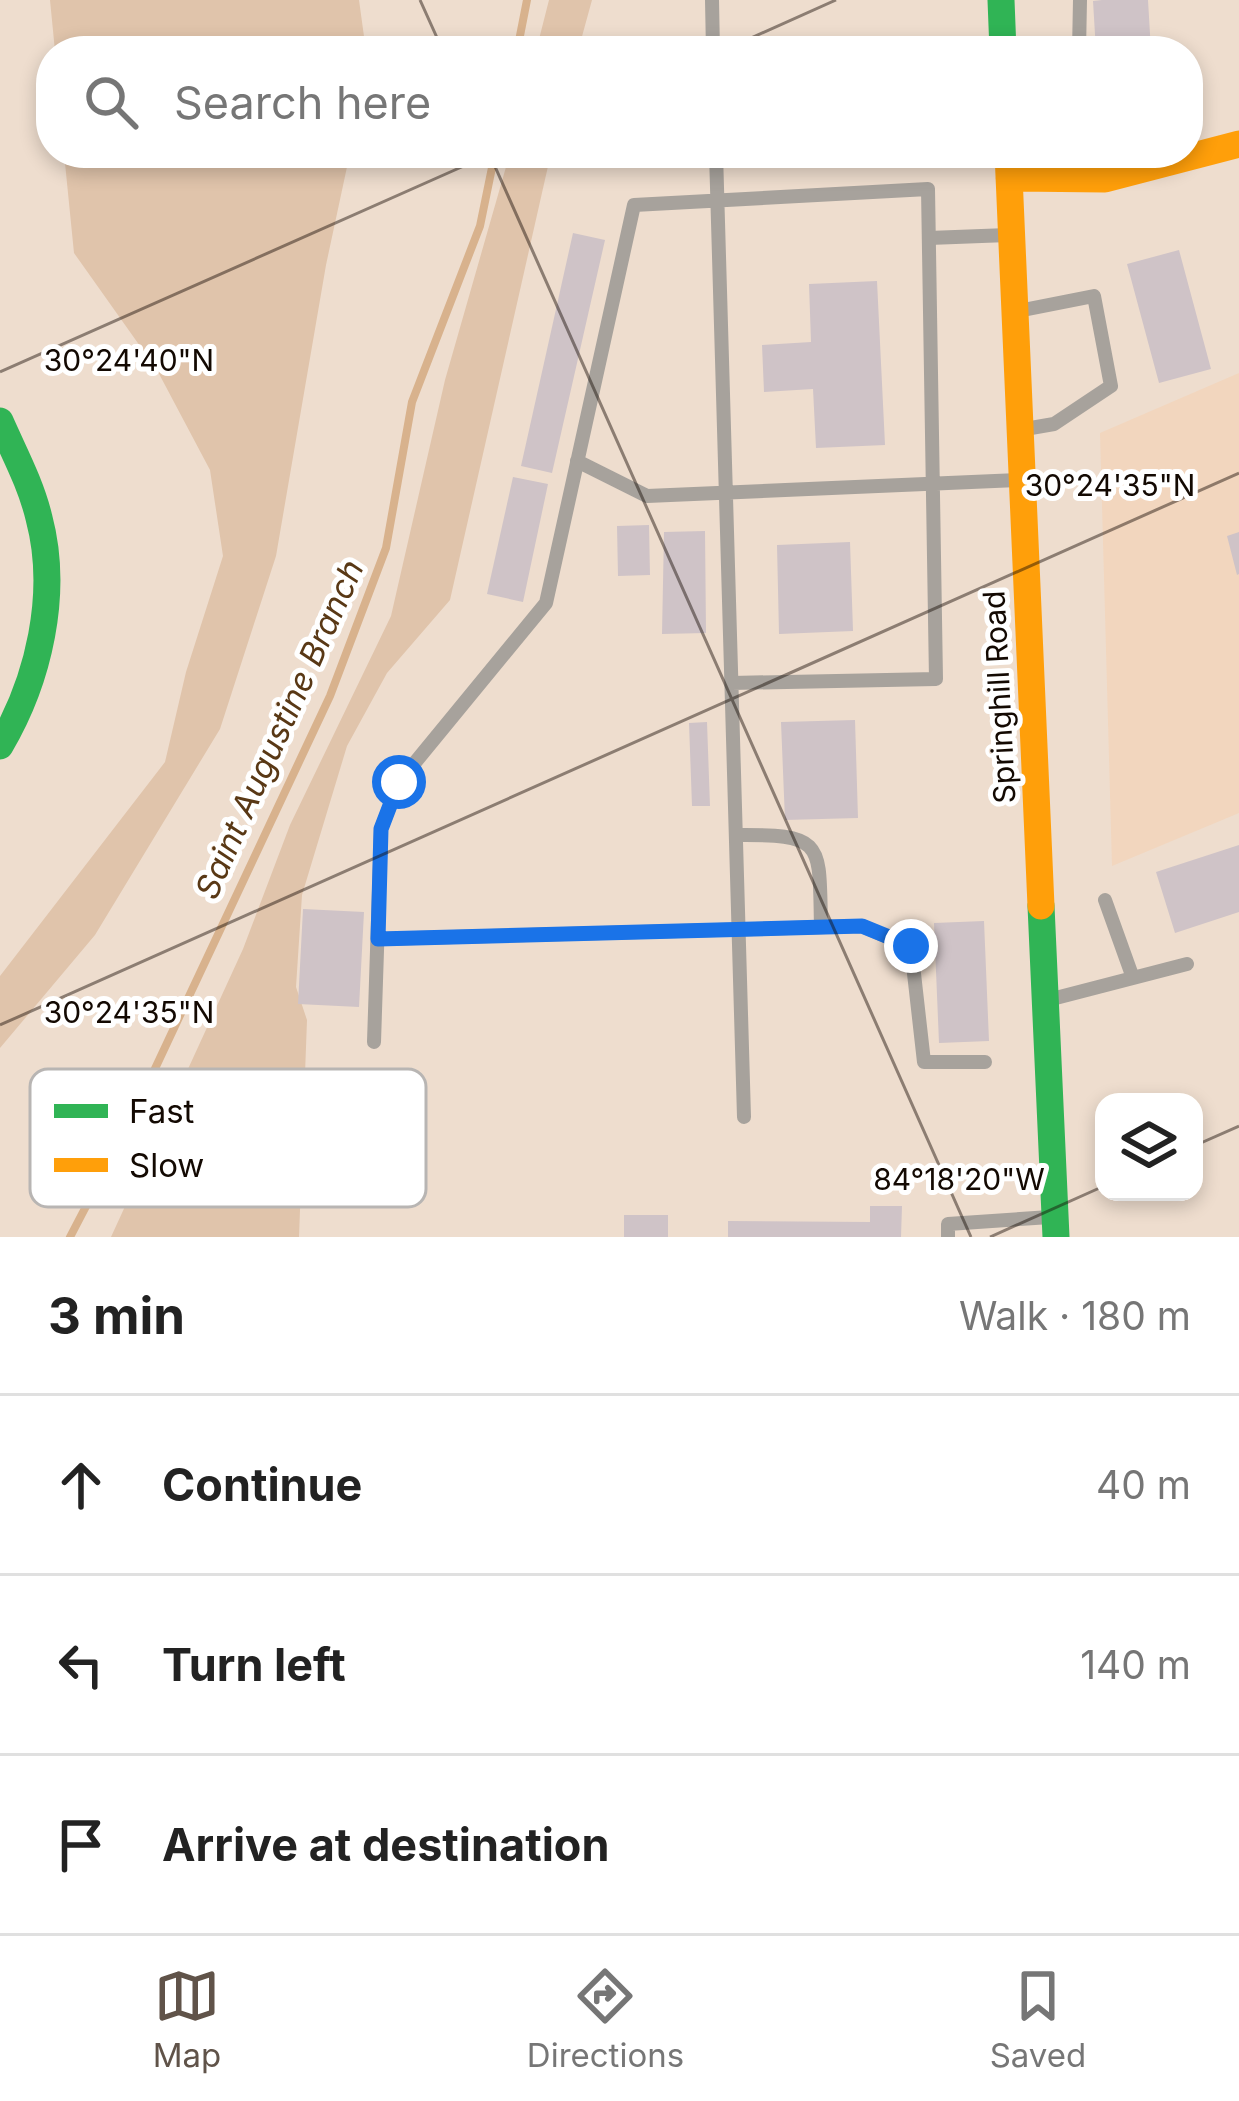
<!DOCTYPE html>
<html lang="en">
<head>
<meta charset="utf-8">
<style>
	:root { --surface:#fff; --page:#f6f6f6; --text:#222; --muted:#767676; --line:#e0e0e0; --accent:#605349 }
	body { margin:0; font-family:Inter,sans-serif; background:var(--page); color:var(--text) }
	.controls { position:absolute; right:36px; bottom:36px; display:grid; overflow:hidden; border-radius:24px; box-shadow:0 6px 18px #0003 }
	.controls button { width:108px; height:108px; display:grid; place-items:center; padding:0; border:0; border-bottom:3px solid var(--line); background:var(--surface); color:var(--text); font:60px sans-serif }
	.stop { position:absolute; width:36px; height:36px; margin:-27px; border:9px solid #1a73e8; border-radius:50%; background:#fff }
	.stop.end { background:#1a73e8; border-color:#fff; box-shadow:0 3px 12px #0008 }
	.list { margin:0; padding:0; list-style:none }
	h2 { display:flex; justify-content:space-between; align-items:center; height:156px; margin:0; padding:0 48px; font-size:51px }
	h2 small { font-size:39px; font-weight:400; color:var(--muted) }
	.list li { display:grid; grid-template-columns:78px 1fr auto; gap:36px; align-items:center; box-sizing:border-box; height:180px; padding:0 48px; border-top:3px solid var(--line) }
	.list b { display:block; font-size:45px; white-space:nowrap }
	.list em { font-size:39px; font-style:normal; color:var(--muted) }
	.icon { flex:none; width:66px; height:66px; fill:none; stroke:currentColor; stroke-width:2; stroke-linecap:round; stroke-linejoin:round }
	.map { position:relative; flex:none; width:1239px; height:1237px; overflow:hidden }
	.search { position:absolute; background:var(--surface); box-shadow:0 6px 18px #0003; left:36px; right:36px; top:36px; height:132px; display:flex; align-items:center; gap:30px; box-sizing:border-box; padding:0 42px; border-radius:48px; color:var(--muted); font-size:45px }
	.sheet { height:696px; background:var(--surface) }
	nav { display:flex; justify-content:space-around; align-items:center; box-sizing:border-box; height:168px; border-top:3px solid var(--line); background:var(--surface); font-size:33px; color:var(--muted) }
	nav a { display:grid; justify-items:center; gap:6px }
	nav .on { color:var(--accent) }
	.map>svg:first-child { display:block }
	.built { fill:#f2d6be }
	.green { fill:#e0c4ab }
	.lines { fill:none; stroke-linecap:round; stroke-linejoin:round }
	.stream { stroke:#d8b28d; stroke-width:8 }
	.building { fill:#cfc3c7 }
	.lane { stroke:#a7a29c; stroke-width:14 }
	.fast { stroke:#30b455; stroke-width:27 }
	.slow { stroke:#ff9f0a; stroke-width:27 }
	.route { stroke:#1a73e8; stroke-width:15 }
	.ticks { fill:none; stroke:#130902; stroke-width:3; stroke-opacity:0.45 }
	.labels { text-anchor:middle; stroke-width:10; stroke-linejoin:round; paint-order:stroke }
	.street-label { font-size:30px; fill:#130902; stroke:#fff }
	.water-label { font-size:33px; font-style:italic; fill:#593815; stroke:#fff }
	.key { fill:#fff; stroke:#b8b5b3; stroke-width:3 }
	.key-label { font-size:33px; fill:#130902 }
	.ticks-label { font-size:30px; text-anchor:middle; fill:#130902; stroke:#fff; stroke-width:10; stroke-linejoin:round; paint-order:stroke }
</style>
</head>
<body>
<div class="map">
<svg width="1239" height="1237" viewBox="0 0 1239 1237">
	<rect width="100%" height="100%" fill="#eeddce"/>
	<path class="built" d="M1239 373V813L1112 866 1100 433Z"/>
	<path class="green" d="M50 0H359L366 51H55Z
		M549 0H592L578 51H536Z
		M64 153H350L326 265 276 556 220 729 95 935 0 1048V976L165 762 186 672 223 556 210 470 157 370 74 253Z
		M510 153H551L450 600 387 673 347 746 302 895 296 987 307 1020 299 1237H111L243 949 290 825 391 616 445 380Z"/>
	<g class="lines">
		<path class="stream" d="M517 51 527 0
			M70 1237 129 1124 330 696 386 548 412 402 480 226 495 153"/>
	</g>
	<path class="building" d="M1102 0H1148L1151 51H1096L1093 1Z
		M573 233 605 240 552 473 521 466Z
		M1179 250 1211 369 1159 383 1127 264Z
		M877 281 885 445 816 448 813 389 764 392 762 345 811 342 809 284Z
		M513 477 548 484 523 602 487 594Z
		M649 525 650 575 618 576 617 526Z
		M705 531 706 633 662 634 664 532Z
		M1239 532V574L1237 575 1227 536Z
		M850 542 853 631 779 634 777 545Z
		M855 720 858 818 785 820 781 722Z
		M707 722 710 806H692L689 723Z
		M1239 845V912L1175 933 1156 872Z
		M303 909 364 912 359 1007 298 1004Z
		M984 921 989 1041 939 1043 934 923Z
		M870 1206H902L901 1237H728V1221L870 1222Z
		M624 1215H668V1237H624Z"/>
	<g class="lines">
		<path class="lane" d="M712 0 713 51
			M1079 51 1080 0
			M716 153 744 1117
			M929 238 1008 235
			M1018 311 1094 296 1111 386 1054 424 1025 429
			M577 461 647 496 1020 480
			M736 835C826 834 819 843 821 927
			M1105 900 1133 978
			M378 939 862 926 911 947 924 1062H985
			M1048 1000 1187 964
			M374 1042 381 829 399 782 546 603 634 205 928 189 936 679 732 683
			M948 1237V1224L1050 1217"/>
		<path class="fast" d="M1001 0 1003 51
			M0 421C14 453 31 484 39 518 59 593 39 680 0 746
			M1041 906 1056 1237"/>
		<path class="slow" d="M1008 153 1041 906
			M1009 178 1105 179 1239 144"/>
	</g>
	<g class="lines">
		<path class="route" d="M399 782 381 829 378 939 862 926 911 946"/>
	</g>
	<path class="ticks" d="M420 0 443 51M722 51 836 0M489 153 971 1237M0 372 493 153M0 1025 1239 473M1194 1146 1239 1126M990 1237 1104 1186"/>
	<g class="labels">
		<g class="street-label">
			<text transform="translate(1000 697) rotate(-93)" y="10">Springhill Road</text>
		</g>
		<g class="water-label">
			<text transform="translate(279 729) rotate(-66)" y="12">Saint Augustine Branch</text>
		</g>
	</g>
	<rect x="30" y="1069" width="396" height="138" rx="18" class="key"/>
	<rect x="54" y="1104" width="54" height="14" fill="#30b455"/>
	<rect x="54" y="1158" width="54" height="14" fill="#ff9f0a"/>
	<g class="key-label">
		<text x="129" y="1123">Fast</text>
		<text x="129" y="1177">Slow</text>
	</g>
	<g class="ticks-label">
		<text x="129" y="371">30°24'40"N</text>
		<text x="1110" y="496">30°24'35"N</text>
		<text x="129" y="1023">30°24'35"N</text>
		<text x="959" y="1190">84°18'20"W</text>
	</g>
</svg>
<div class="controls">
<button><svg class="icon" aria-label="layers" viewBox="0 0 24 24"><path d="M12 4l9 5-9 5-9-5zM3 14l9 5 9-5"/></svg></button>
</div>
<div class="stop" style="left:399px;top:782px"></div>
<div class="stop end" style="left:911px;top:946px"></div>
<div class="search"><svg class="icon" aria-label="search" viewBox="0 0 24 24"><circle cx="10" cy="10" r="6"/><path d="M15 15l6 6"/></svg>Search here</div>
</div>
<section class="sheet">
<h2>3 min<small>Walk · 180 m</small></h2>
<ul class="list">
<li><svg class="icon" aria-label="ahead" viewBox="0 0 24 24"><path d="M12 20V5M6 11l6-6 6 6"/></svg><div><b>Continue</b></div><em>40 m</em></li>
<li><svg class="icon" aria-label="left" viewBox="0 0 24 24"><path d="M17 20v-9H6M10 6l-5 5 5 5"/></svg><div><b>Turn left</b></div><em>140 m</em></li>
<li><svg class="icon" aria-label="arrive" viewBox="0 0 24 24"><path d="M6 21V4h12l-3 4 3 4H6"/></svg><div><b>Arrive at destination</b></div></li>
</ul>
</section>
<nav>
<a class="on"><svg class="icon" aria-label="map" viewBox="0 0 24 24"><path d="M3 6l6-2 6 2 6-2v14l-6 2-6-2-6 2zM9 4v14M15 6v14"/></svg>Map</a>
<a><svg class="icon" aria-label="directions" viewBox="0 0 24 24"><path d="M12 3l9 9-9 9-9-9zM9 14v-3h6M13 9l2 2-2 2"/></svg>Directions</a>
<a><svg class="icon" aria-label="saved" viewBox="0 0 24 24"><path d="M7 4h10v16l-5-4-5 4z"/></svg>Saved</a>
</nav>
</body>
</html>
